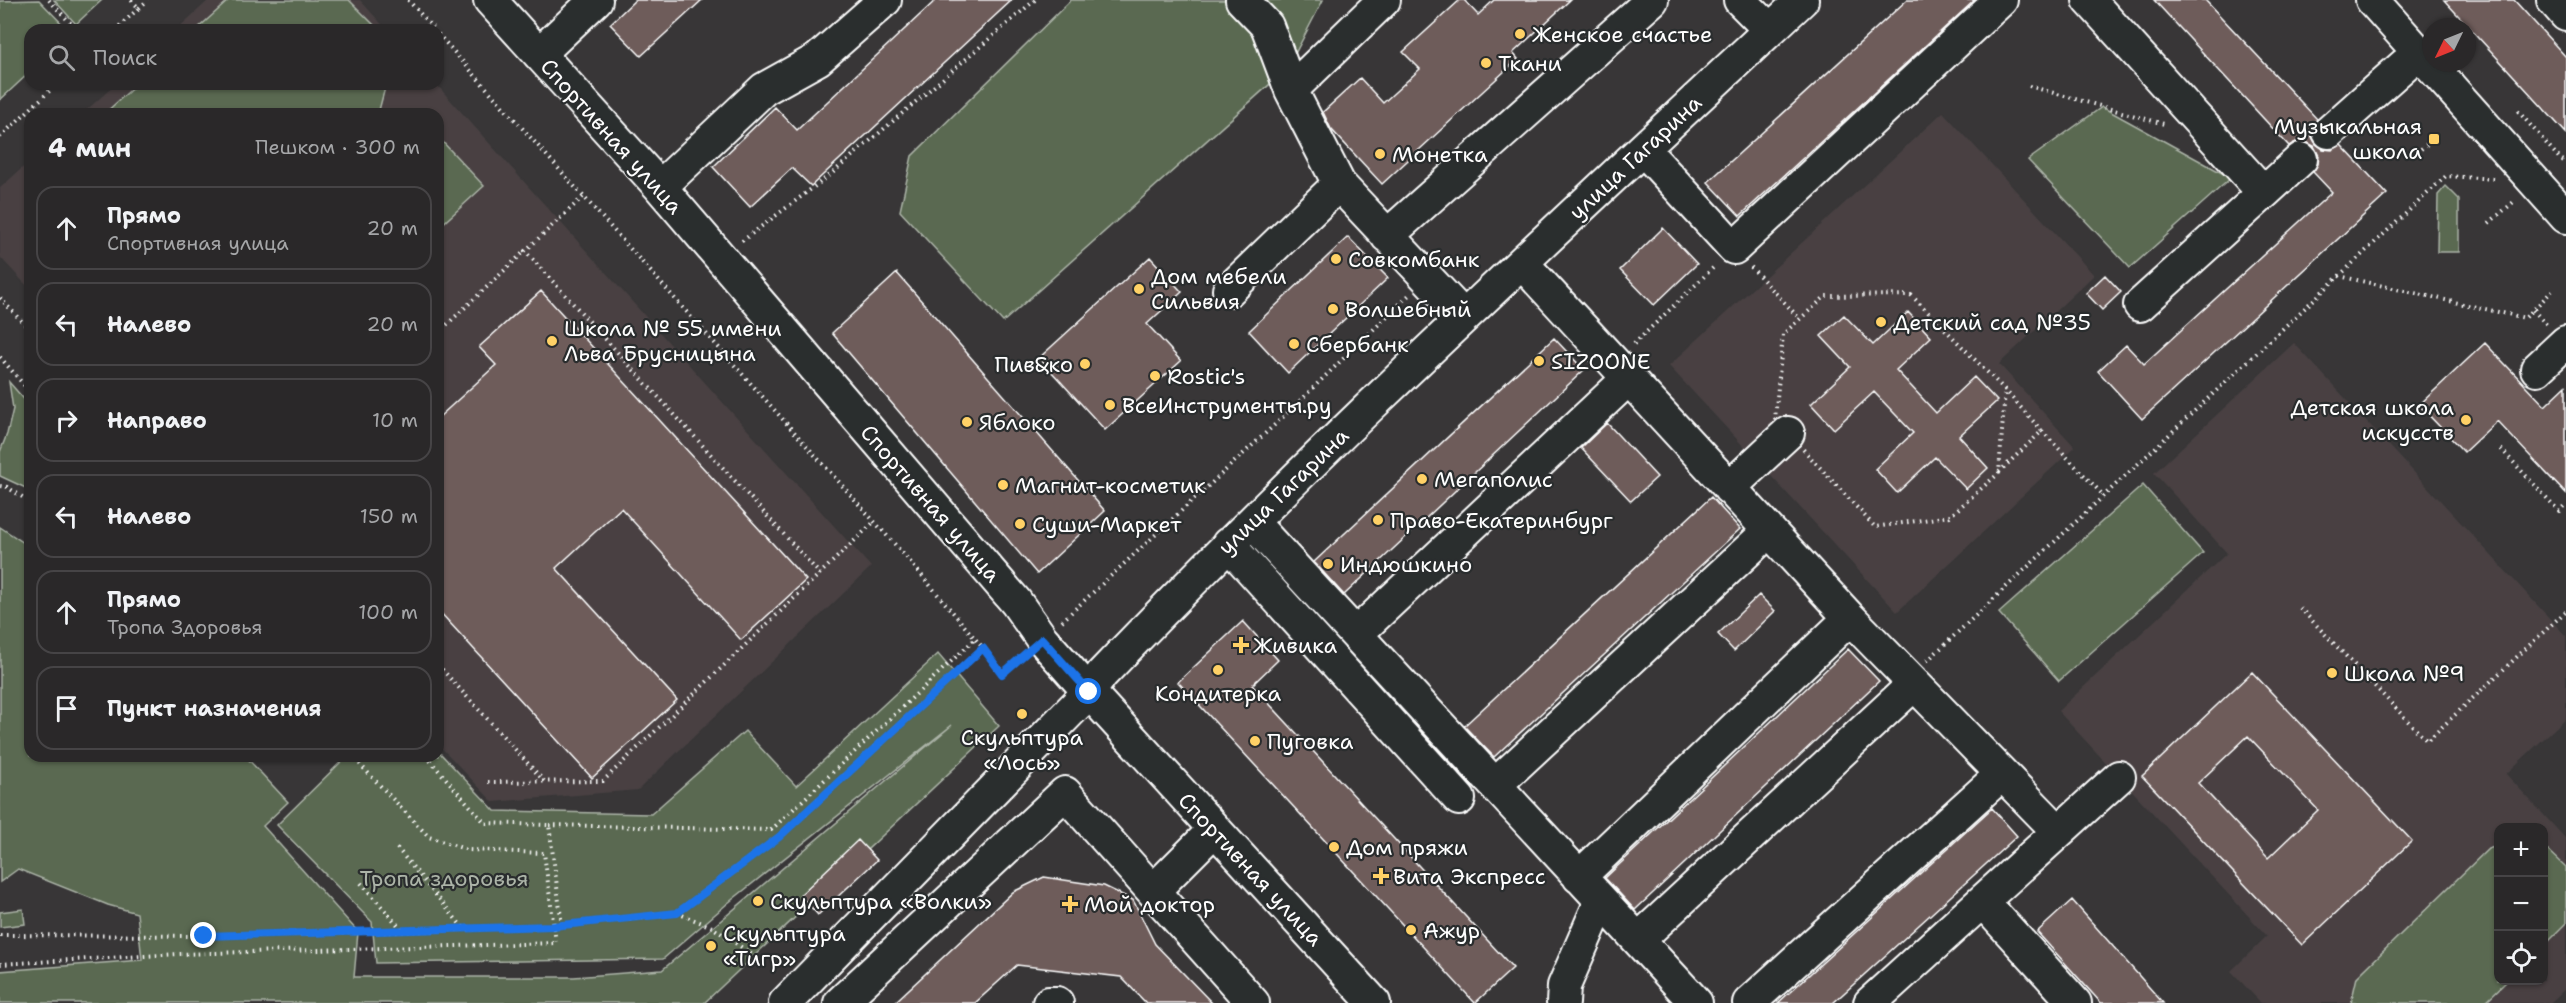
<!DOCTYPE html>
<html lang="ru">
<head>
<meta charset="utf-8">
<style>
	:root { --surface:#2a2829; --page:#363435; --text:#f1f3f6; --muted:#a5a6a8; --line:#464446 }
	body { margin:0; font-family:"Shantell Sans",sans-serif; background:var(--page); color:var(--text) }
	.controls { position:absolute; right:18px; bottom:18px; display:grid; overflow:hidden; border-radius:12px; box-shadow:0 2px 4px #0004 }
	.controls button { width:54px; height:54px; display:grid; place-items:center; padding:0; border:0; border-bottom:2px solid var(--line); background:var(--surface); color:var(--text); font:30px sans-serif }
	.compass { position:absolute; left:2422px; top:18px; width:54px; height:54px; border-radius:50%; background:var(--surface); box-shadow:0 2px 4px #0004; rotate:227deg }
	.stop { position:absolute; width:18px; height:18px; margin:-14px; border:4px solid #1a73e8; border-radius:50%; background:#fff }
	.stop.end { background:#1a73e8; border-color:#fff; box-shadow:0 2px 6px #0008 }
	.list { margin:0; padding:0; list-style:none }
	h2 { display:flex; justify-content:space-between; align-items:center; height:78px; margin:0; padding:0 24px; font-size:26px }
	h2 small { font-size:20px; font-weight:400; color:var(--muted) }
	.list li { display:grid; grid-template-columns:39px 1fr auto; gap:18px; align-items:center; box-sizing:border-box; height:84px; margin:0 12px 12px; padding:0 12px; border:2px solid var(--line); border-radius:18px }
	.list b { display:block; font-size:22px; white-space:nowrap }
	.list p { margin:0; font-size:20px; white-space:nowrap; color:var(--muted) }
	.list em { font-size:20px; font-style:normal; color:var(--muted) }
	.icon { flex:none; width:33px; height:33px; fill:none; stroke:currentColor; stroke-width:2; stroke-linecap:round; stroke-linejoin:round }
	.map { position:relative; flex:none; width:2566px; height:1003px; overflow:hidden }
	.search { position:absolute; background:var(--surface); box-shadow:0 2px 4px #0004; left:24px; top:24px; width:420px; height:66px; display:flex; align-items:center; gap:15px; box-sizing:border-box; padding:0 21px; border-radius:18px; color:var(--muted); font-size:22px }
	.panel { position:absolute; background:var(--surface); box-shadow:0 2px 4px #0004; left:24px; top:108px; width:420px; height:654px; border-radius:18px }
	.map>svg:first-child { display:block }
	.built { fill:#484142; fill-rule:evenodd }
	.green { fill:#5a6951; stroke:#acb4a8; stroke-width:1.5 }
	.building { fill:#6e5b5a; stroke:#fff; stroke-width:1.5; fill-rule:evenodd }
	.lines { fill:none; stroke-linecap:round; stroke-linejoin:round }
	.minor-casing { stroke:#fff; stroke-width:36 }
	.path { stroke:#fff; stroke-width:4; stroke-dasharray:1.5 4.5; stroke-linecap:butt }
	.minor { stroke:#2a2d2e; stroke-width:32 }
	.route { stroke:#1a73e8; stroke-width:8 }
	.poi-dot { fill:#ffd166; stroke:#2a2d2e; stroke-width:2 }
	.labels { text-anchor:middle; stroke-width:4.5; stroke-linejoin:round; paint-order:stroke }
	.poi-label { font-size:22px; fill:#fff; stroke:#2a2d2e; text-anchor:start }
	.street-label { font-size:22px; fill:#fff; stroke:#2a2d2e }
	.park-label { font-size:22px; fill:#acb4a8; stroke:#2a2d2e }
</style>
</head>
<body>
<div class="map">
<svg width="2566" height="1003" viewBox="0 0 2566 1003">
	<rect width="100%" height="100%" fill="#383637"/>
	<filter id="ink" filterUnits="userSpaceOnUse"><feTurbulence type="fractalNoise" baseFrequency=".0167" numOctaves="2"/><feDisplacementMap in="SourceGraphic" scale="12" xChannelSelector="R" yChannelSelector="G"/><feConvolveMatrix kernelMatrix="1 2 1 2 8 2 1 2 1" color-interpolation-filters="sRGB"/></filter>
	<g filter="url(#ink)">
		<path class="built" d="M209 0H360L387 30H176Z
			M116 84H436L871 567 638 790 493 802 438 744V114H82Z
			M1943 112 2094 275 1999 364 2075 447 1897 612 1669 366Z
			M30 161V289L0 257V188Z
			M2294 343 2566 636V718L2506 774 2566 839V988L2550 1003H2261L2231 971 2267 936 2058 711 2227 553 2154 473ZM2498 828H2544V980H2498Z"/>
		<path class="green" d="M39 0 68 30H30V72L0 100V1Z
			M54 0H102L76 24Z
			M229 0H349L379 30H196Z
			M1071 0H1323L1287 69 1003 322 900 211 912 156Z
			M137 84H386L378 114H104Z
			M2102 107 2231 178 2130 268 2028 160Z
			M438 137 484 186 438 228Z
			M2446 186 2459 199V252H2437L2438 195Z
			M9 382 30 406V490L0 476V452L7 434 13 409Z
			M2143 485 2203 553 2059 681 1999 613Z
			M0 527 30 547V756H245L288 802 263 826 358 932 354 977H574L662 970 952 725 728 903 663 959 376 963 372 922 277 825 347 756H438V751L495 811 651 814 745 731 796 786 938 654 999 726 704 1003H0V971L142 960 137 913 108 905 18 869 0 882Z
			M2498 846V980L2507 981 2484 1003H2351L2357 977 2488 849Z
			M2544 846 2566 867V923L2544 945Z
			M23 909 25 924 0 927V912Z"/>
		<path class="building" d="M635 0H702L641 56 610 24Z
			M936 0H1012L811 186 792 168 750 207 713 167 775 107 797 130Z
			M1460 0H1464L1478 15 1494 0H1570L1513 53 1518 59 1382 184 1331 129 1323 112 1360 78 1383 103 1420 69 1403 52Z
			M1907 0H1975L1740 216 1708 182Z
			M2154 0H2205L2317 119 2312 127 2311 135 2316 144 2323 149 2332 150 2341 145 2387 194 2142 419 2098 371 2126 345 2144 364 2332 192 2313 172 2318 164 2319 156 2314 146 2306 142 2298 141 2289 146Z
			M2444 0H2514L2566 57V133Z
			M1663 228 1697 264 1654 305 1620 270Z
			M1348 237 1388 278 1288 373 1249 331Z
			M1150 257 1182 292 1147 324 1181 361 1105 430 1039 358Z
			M897 273 1105 511 1037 574 832 333Z
			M2105 275 2121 292 2102 310 2086 293Z
			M541 291 806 580 741 640 621 508 556 568 677 700 592 778 438 610V418L496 365 479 347Z
			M1908 312 1931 337 1896 370 1936 413 1974 377 1997 401 1959 436 1988 468 1966 489 1935 457 1897 493 1875 469 1913 433 1874 392 1834 429 1811 404 1850 367 1821 336 1844 315 1873 345Z
			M1554 338 1584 370 1344 595 1314 562Z
			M2485 343 2545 406 2566 386V494L2497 421 2464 452 2419 405Z
			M1607 423 1657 477 1631 501 1581 448Z
			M1711 497 1740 529 1494 757 1464 726Z
			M1759 595 1775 611 1734 651 1718 634Z
			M1243 621 1278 660 1252 685 1513 968 1475 1003 1178 682Z
			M1848 649 1879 681 1635 910 1605 878Z
			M2252 672 2412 841 2302 945 2142 776ZM2248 736 2318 810 2268 858 2198 783Z
			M1992 808 2017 836 1833 1003H1778Z
			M858 840 877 860 818 915 800 895Z
			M1044 877 1104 886 1133 900 1155 944 1212 1003H1146L1121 977 1017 965 975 1003H894L1013 892Z
			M2072 900 2163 1003H2101L2037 932Z"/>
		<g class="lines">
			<g class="minor-casing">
				<path id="minor" d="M490 0 660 187 1016 602 1042 639 1089 692 1374 1003
					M1242 0 1267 26 1291 90 1339 184 1463 316
					M1740 0 1770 30
					M2089 0 2264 193 2140 305
					M2372 0 2566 217
					M2553 0 2566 15
					M539 54 596 0
					M1291 90 1384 0
					M2329 132 2419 52
					M1643 149 1734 248 2001 0
					M660 187 764 89 818 59 885 0
					M2264 193 2301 159
					M1387 236 1652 0
					M1522 263 1850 618 2058 831
					M1229 290 1339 184
					M2537 369 2566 342
					M1729 488 1788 433
					M1252 522 1638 940 1913 685
					M1228 544 1459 799
					M1357 633 1628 379
					M1495 785 1769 531
					M1579 877 1850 618
					M1153 891 1214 830
					M1983 902 2075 1003
					M1638 940 1696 1003
					M785 1003 1089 692 1102 674C1326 440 1566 222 1802 0
					M840 1003 1065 793 1253 1003
					M1049 1003H1057
					M1563 1003 1564 986 1601 901
					M1749 1003 2002 774
					M1870 1003 2119 777"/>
			</g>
			<path class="path" d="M49 0 77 30
				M408 0 435 30
				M139 8 148 0
				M115 30 139 8 131 0
				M438 34 907 558 983 648 1002 674 1023 656
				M2029 86 2164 124
				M2518 111 2560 159 2566 162
				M0 137 57 84
				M2421 149 2434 139
				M583 197 525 251 820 574
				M2489 223 2516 200
				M742 241 830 175 1035 0
				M1751 267 1800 319
				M2339 276 2525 318 2552 291
				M1911 295 2005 390 1999 473 1950 516 1875 527 1775 419 1783 334 1826 296Z
				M0 298 30 330
				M2533 310 2547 325
				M438 333 525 251
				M1634 344 1715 266
				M0 357 30 392
				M2042 431 2103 495
				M2501 449 2559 511 2566 504
				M1999 472 2042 431 2005 390
				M0 486 7 487 30 502
				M2300 608 2427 741 2566 611
				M1062 621 1282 418 1409 295
				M1927 661 2446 176 2496 179
				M438 665 544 781
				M426 756 485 823 549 825 562 925
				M488 782 603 781 874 522
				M549 825 771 830 974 640
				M397 848 464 929
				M361 883 403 931
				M677 913 712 927 754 956
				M0 935 204 936 403 931 553 926 677 913 779 837 983 648
				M0 964 179 954 556 943 544 853 468 850 429 837 352 756"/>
			<use href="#minor" class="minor"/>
		</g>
	</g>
	<g class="lines" filter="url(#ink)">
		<path class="route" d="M204 936 553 926 677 913 779 837 983 648 1002 674 1042 639 1089 692"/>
	</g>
	<g class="poi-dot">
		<circle cx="1520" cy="34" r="6"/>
		<circle cx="1486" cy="63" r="6"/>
		<rect x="2428" y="133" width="12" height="12" rx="3"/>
		<circle cx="1380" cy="154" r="6"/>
		<circle cx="1336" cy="259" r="6"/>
		<circle cx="1139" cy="289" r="6"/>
		<circle cx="1333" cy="309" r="6"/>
		<circle cx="1881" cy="322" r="6"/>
		<circle cx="552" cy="341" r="6"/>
		<circle cx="1294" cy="344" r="6"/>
		<circle cx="1539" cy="361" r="6"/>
		<circle cx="1085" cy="364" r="6"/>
		<circle cx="1155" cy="376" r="6"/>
		<circle cx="1110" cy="405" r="6"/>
		<circle cx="2466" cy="420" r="6"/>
		<circle cx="967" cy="422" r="6"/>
		<circle cx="1422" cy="479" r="6"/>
		<circle cx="1003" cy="485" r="6"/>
		<circle cx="1378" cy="520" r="6"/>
		<circle cx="1020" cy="524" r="6"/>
		<circle cx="1328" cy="564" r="6"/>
		<path d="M1238 636h6v6h6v6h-6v6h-6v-6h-6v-6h6z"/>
		<circle cx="1218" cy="670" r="6"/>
		<circle cx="2332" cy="673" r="6"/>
		<circle cx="1022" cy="714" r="6"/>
		<circle cx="1255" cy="741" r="6"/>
		<circle cx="1334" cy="847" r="6"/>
		<path d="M1378 867h6v6h6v6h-6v6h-6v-6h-6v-6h6z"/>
		<circle cx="758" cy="901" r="6"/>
		<path d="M1067 895h6v6h6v6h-6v6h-6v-6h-6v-6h6z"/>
		<circle cx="1411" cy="930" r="6"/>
		<circle cx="711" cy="946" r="6"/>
	</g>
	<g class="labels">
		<g class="poi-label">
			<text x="1532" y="42">Женское счастье</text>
			<text x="1498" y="71">Ткани</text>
			<text x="2422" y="134" text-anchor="end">Музыкальная<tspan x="2422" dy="25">школа</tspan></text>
			<text x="1392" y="162">Монетка</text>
			<text x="1348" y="267">Совкомбанк</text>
			<text x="1151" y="284">Дом мебели<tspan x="1151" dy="25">Сильвия</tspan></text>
			<text x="1345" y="317">Волшебный</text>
			<text x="1893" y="330">Детский сад №35</text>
			<text x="564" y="336">Школа № 55 имени<tspan x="564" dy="25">Льва Брусницына</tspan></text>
			<text x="1306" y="352">Сбербанк</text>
			<text x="1551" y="369">SIZOONE</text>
			<text x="1073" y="372" text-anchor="end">Пив&amp;ко</text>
			<text x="1167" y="384">Rostic's</text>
			<text x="1122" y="413">ВсеИнструменты.ру</text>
			<text x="2454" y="415" text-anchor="end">Детская школа<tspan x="2454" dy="25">искусств</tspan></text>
			<text x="979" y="430">Яблоко</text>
			<text x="1434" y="487">Мегаполис</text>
			<text x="1015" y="493">Магнит-косметик</text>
			<text x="1390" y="528">Право-Екатеринбург</text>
			<text x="1032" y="532">Суши-Маркет</text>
			<text x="1340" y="572">Индюшкино</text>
			<text x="1253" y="653">Живика</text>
			<text x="2344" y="681">Школа №9</text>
			<text x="1218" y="701" text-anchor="middle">Кондитерка</text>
			<text x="1022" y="745" text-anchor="middle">Скульптура<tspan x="1022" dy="25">«Лось»</tspan></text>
			<text x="1267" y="749">Пуговка</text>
			<text x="1346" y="855">Дом пряжи</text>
			<text x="1393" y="884">Вита Экспресс</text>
			<text x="770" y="909">Скульптура «Волки»</text>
			<text x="1084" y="912">Мой доктор</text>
			<text x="1423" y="938">Ажур</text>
			<text x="723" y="941">Скульптура<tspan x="723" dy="25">«Тигр»</tspan></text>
		</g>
		<g class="street-label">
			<text transform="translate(612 136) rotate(48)" y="8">Спортивная улица</text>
			<text transform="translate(1635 157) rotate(-43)" y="8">улица Гагарина</text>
			<text transform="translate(1283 491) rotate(-44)" y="8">улица Гагарина</text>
			<text transform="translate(931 503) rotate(49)" y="8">Спортивная улица</text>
			<text transform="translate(1251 869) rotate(47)" y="8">Спортивная улица</text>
		</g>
		<g class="park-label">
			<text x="444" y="886">Тропа здоровья</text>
		</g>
	</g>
</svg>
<div class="controls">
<button>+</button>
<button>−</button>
<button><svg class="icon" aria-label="locate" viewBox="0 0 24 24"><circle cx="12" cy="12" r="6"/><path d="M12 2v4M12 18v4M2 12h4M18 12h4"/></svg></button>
</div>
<svg class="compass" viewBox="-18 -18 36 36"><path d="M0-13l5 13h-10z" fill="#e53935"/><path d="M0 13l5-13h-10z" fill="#a5a6a8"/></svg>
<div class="stop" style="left:1089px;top:692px"></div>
<div class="stop end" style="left:204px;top:936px"></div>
<div class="search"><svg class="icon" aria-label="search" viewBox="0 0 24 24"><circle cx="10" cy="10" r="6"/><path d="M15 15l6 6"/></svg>Поиск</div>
<section class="panel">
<h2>4 мин<small>Пешком · 300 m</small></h2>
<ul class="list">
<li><svg class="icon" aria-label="ahead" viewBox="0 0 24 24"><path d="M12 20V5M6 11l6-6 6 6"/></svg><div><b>Прямо</b><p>Спортивная улица</p></div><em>20 m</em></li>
<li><svg class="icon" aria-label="left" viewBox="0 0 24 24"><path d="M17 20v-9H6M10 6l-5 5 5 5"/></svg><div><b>Налево</b></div><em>20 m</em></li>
<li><svg class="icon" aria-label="right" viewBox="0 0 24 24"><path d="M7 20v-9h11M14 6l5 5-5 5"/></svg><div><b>Направо</b></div><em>10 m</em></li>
<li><svg class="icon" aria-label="left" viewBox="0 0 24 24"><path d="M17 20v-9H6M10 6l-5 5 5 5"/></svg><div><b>Налево</b></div><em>150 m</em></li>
<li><svg class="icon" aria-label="ahead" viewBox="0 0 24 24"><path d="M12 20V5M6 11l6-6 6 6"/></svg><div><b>Прямо</b><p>Тропа Здоровья</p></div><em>100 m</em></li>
<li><svg class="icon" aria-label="arrive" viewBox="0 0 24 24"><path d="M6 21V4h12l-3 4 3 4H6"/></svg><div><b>Пункт назначения</b></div></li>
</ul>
</section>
</div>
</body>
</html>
